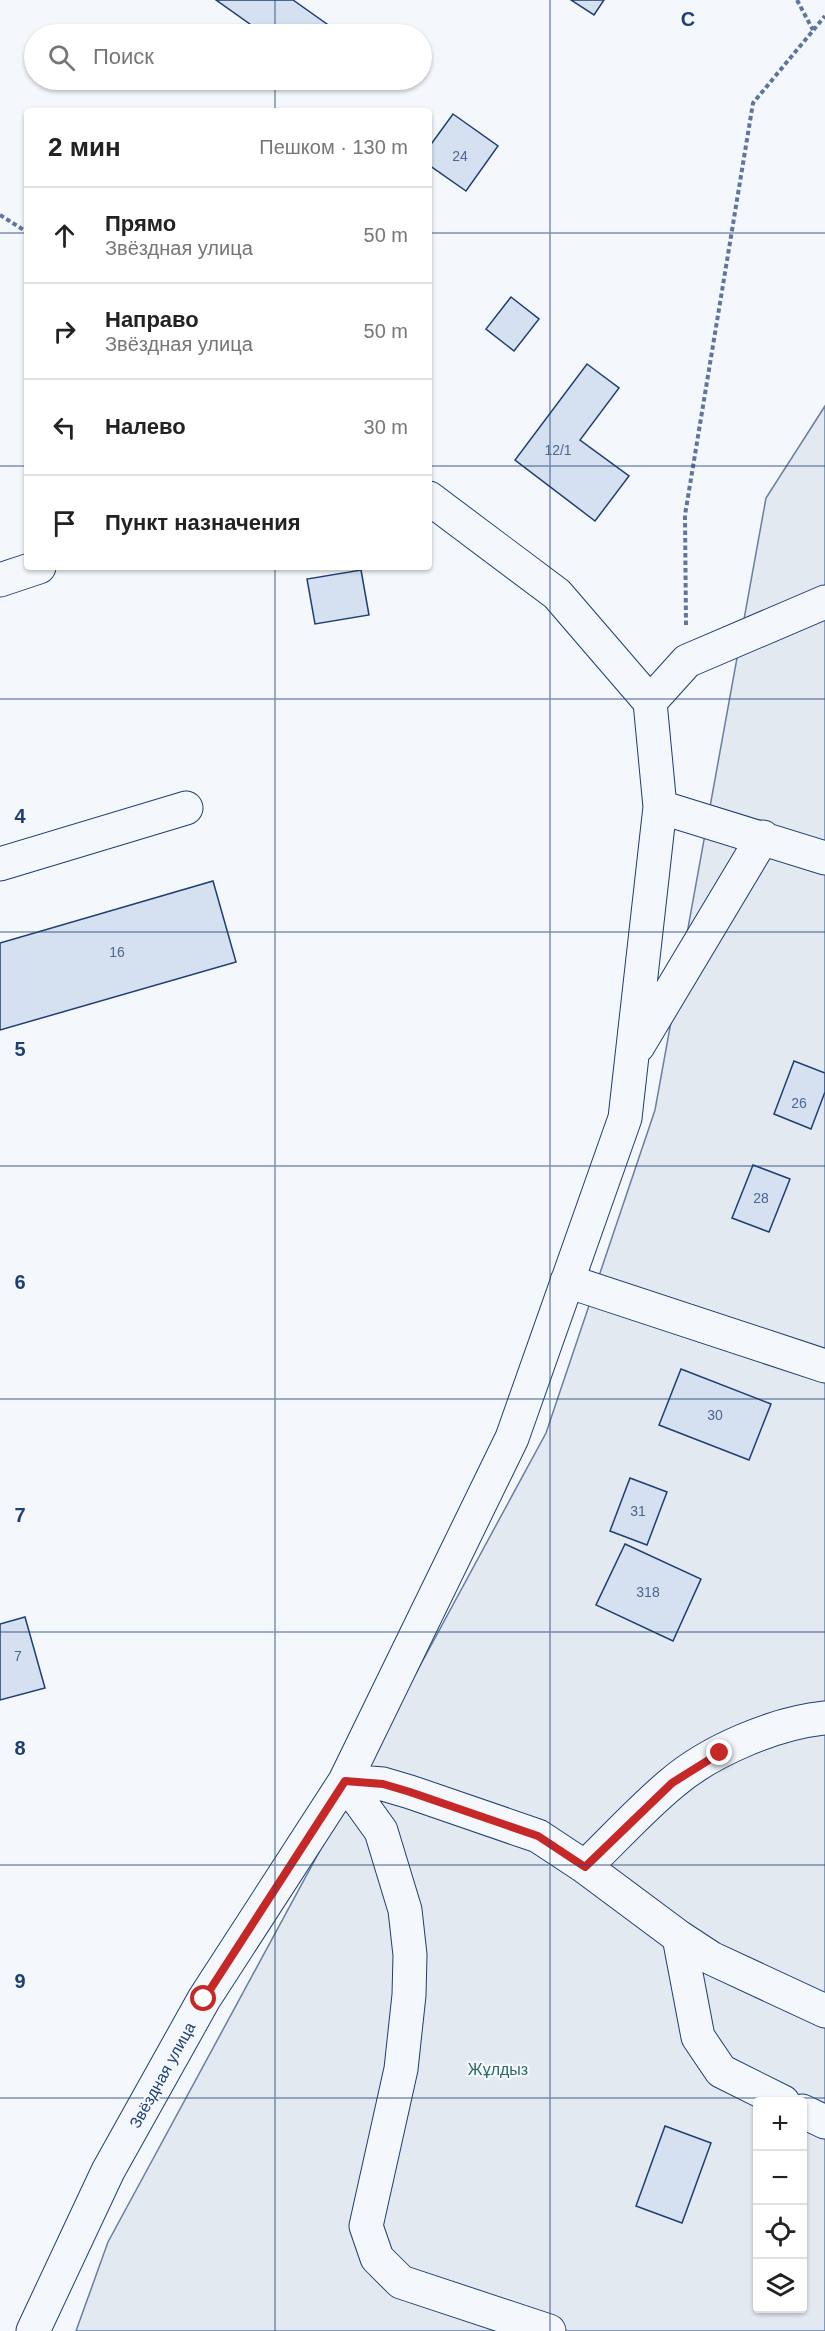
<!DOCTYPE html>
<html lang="ru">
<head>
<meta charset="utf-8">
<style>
	:root { --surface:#fff; --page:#f2f2f2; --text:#222; --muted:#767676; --line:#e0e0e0 }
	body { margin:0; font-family:Arial,sans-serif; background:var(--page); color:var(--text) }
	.controls { position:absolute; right:18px; bottom:18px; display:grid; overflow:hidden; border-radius:6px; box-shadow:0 2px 4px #0004 }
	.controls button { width:54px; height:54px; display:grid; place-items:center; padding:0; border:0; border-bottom:2px solid var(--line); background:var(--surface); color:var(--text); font:30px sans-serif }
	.stop { position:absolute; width:18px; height:18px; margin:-14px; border:4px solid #c62828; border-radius:50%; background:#fff }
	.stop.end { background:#c62828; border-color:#fff; box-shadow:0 2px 6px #0008 }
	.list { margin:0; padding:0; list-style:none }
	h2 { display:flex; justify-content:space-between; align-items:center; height:78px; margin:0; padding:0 24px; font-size:26px }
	h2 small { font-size:20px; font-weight:400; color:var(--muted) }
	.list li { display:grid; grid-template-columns:39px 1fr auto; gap:18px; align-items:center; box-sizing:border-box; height:96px; padding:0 24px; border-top:2px solid var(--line) }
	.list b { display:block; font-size:22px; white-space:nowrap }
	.list p { margin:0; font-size:20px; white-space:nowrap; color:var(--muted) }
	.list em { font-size:20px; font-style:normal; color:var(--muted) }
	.icon { flex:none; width:33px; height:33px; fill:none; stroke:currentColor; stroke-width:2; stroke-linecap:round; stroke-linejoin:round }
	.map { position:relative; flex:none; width:825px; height:2331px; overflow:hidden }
	.search { position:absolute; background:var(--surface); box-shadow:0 2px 4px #0004; left:24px; top:24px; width:408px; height:66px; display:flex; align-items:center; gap:15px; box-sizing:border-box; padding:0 21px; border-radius:33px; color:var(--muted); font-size:22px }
	.panel { position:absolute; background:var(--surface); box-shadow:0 2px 4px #0004; left:24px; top:108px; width:408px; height:462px; border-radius:6px }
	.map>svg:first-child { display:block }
	.green { fill:#e3e9f0; stroke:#687fa3; stroke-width:1.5; fill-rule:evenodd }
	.building { fill:#d5e0f0; stroke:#1d3f73; stroke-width:1.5 }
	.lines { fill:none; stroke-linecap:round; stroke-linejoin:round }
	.minor-casing { stroke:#1d3f73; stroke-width:35 }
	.path { stroke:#5e769c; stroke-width:4; stroke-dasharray:4.5 3; stroke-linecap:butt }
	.minor { stroke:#f4f7fb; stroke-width:33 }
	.route { stroke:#c62828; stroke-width:8 }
	.grid { fill:none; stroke:#1d3f73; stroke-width:1.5; stroke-opacity:0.55 }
	.labels { text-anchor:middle; stroke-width:4.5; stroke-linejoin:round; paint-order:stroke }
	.number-label { font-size:14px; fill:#4b6792 }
	.park-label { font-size:16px; fill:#2c6c60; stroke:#f4f7fb }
	.street-label { font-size:16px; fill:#1d3f73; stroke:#f4f7fb }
	.grid-label { font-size:20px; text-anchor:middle; font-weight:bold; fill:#1d3f73; stroke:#f4f7fb; stroke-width:4.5; stroke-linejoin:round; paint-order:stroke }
</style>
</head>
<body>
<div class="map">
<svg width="825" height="2331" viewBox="0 0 825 2331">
	<rect width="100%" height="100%" fill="#f4f7fb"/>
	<path class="green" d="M825 406V2331H76L108 2242 546 1433 655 1110 766 498ZM758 2102H802V2308H758Z"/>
	<path class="building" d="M216 0H293L341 34H264Z
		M571 0H604L594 15Z
		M453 114 498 146 466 191 429 165V147Z
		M511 297 539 319 514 351 486 329Z
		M587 364 619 388 580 440 629 476 595 521 515 460Z
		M361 570 369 615 315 624 307 579Z
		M213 881 236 962 0 1030V943Z
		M794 1061 825 1073V1092L811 1129 774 1114Z
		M753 1165 790 1179 769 1232 732 1218Z
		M681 1369 771 1404 749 1460 659 1425Z
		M630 1478 667 1492 647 1545 610 1531Z
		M625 1544 701 1579 673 1641 596 1605Z
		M25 1617 45 1688 0 1700V1624Z
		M665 2126 711 2143 682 2223 636 2206Z"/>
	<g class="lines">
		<g class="minor-casing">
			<path id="minor" d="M0 580 39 567
				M650 702 687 661 825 602
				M660 807 825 858
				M0 864 186 808
				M638 1046 763 837
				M567 1281 825 1366
				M345 1781 381 1831 405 1910 410 1955 409 1995 401 2069 366 2226 377 2258 401 2282 549 2331
				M345 1781 383 1784 410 1792 538 1836 585 1867 679 1937 698 2037 721 2071 783 2102
				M585 1867C614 1839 641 1809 671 1784 709 1751 775 1723 825 1718
				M679 1937 711 1958 825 2011
				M802 2111 825 2122
				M33 2331 108 2171 204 1999 345 1781 512 1438 625 1118 660 807 650 702 557 594 429 498"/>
		</g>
		<path class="path" d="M797 0 813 30
			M0 215 27 232
			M686 625 685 515 753 103 825 16"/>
		<use href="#minor" class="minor"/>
	</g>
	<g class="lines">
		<path class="route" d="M204 1999 345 1781 383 1784 410 1792 538 1836 585 1867 672 1783 720 1753"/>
	</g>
	<path class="grid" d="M275 0V34M550 0V2331M275 80V111M0 233H27M429 233H825M0 466H27M429 466H825M275 567V2331M0 699H825M0 932H825M0 1166H825M0 1399H825M0 1632H825M0 1865H825M0 2098H825"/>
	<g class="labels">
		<g class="number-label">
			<text x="460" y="161">24</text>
			<text x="558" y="455">12/1</text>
			<text x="117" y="957">16</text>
			<text x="799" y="1108">26</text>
			<text x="761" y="1203">28</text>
			<text x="715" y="1420">30</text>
			<text x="638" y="1516">31</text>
			<text x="648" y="1597">318</text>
			<text x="18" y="1661">7</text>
		</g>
		<g class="park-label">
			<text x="498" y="2075">Жұлдыз</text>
		</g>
		<g class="street-label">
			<text transform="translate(162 2075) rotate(-61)" y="6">Звёздная улица</text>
		</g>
	</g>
	<g class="grid-label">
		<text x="688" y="26">C</text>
		<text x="20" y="823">4</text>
		<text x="20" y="1056">5</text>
		<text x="20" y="1289">6</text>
		<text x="20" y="1522">7</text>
		<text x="20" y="1755">8</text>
		<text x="20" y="1988">9</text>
	</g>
</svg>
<div class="controls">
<button>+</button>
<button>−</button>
<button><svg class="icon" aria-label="locate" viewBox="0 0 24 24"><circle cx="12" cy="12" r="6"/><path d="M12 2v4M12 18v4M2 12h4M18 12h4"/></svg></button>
<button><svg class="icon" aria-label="layers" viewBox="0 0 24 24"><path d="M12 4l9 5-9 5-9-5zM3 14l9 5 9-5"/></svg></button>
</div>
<div class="stop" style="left:204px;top:1999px"></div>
<div class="stop end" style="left:720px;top:1753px"></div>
<div class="search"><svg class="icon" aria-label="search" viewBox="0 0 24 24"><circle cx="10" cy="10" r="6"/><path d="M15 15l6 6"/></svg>Поиск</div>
<section class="panel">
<h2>2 мин<small>Пешком · 130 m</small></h2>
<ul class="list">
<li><svg class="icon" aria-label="ahead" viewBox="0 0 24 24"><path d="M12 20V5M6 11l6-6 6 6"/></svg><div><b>Прямо</b><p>Звёздная улица</p></div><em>50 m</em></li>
<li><svg class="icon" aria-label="right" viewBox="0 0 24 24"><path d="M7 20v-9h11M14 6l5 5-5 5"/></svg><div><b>Направо</b><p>Звёздная улица</p></div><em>50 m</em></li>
<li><svg class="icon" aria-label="left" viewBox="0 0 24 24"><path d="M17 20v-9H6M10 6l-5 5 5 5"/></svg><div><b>Налево</b></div><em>30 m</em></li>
<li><svg class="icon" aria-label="arrive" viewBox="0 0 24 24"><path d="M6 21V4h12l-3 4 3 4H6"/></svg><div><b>Пункт назначения</b></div></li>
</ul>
</section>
</div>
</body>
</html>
